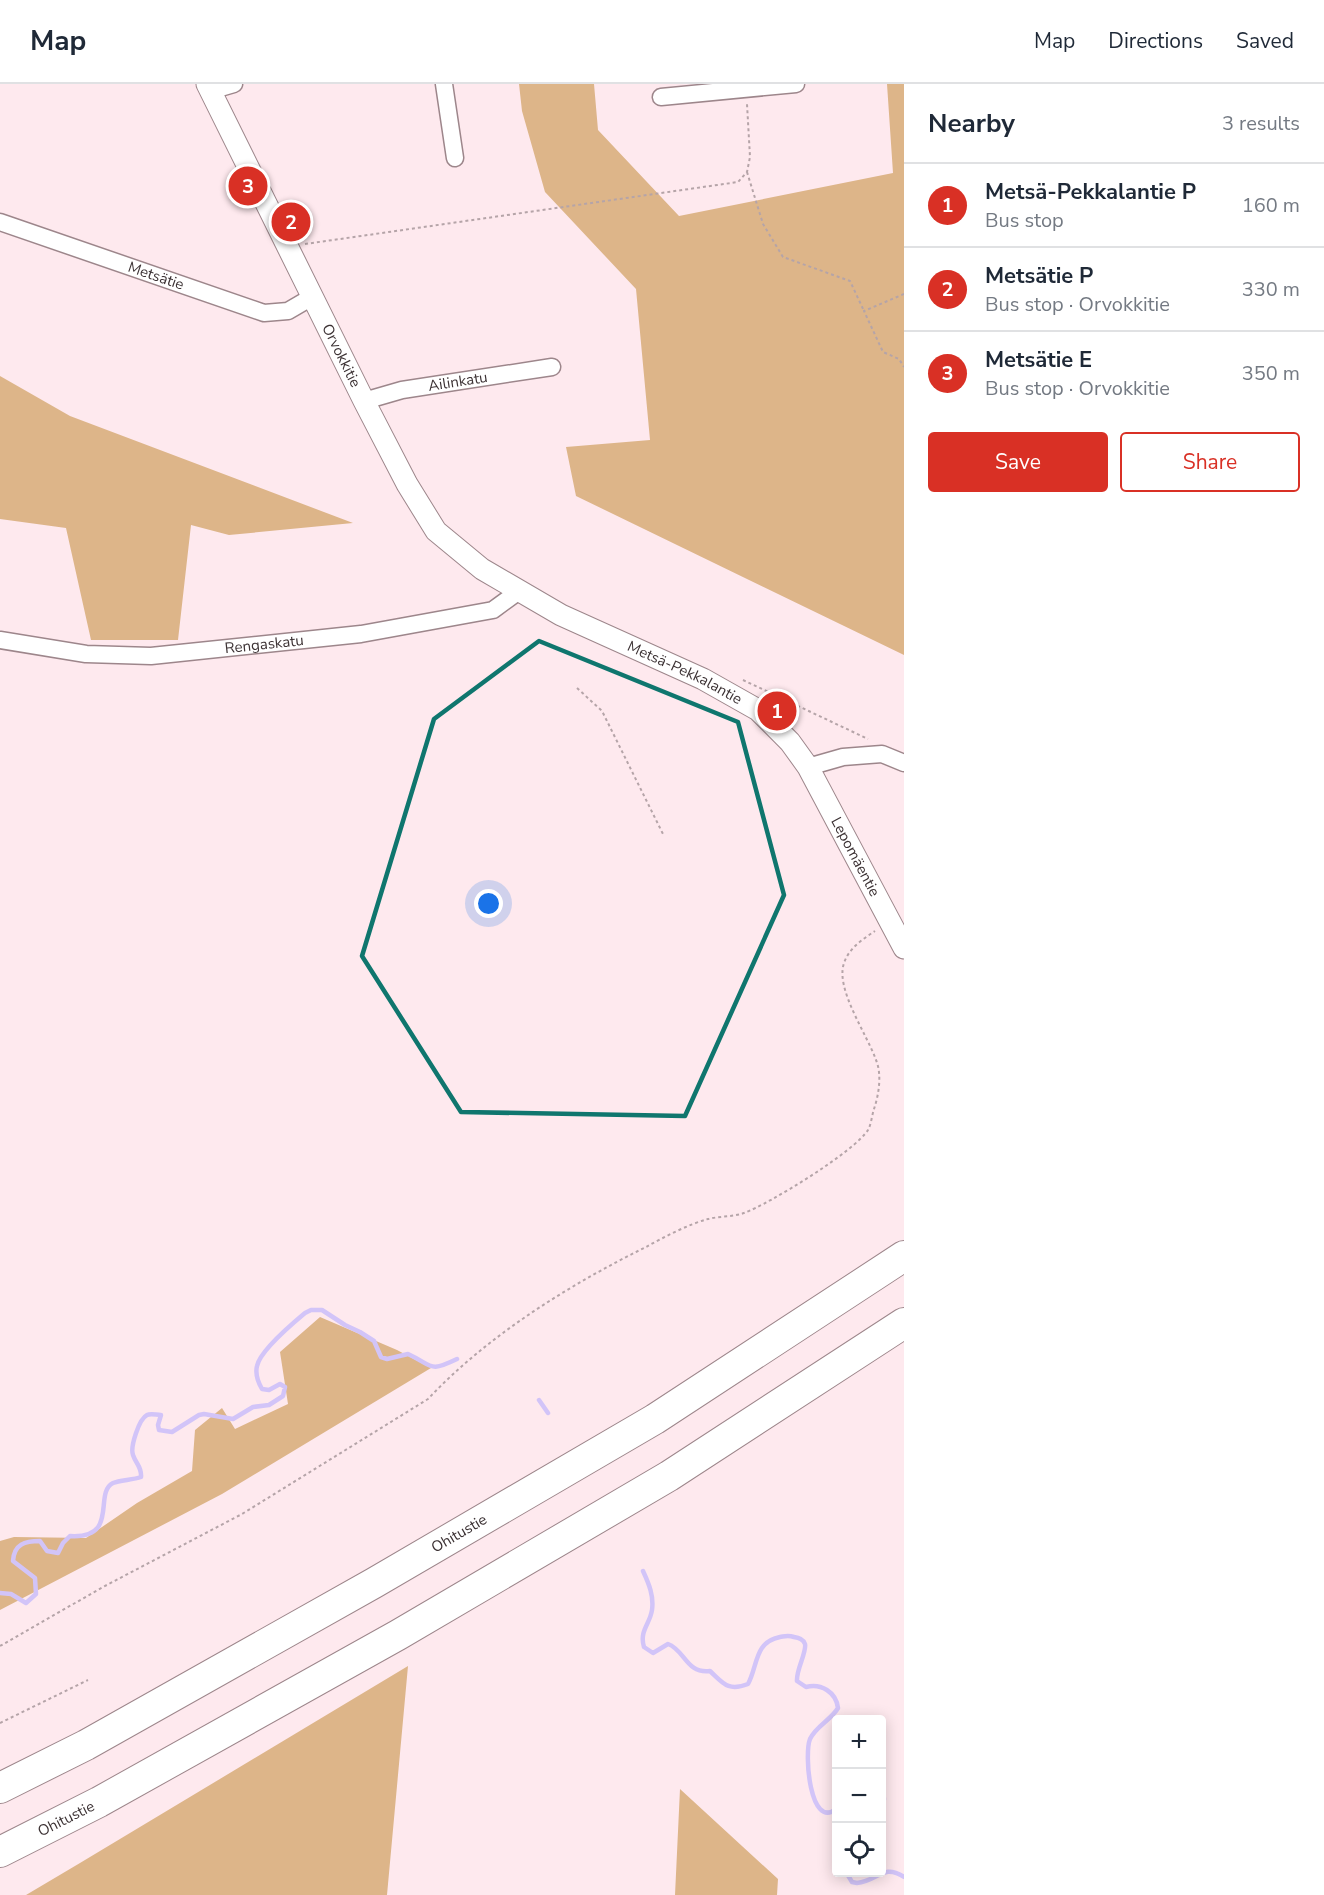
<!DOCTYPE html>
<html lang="en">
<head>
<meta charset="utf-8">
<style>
	:root { --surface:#fff; --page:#f2f2f3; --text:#1f2937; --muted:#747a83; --line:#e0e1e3; --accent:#d93025 }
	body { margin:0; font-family:"Nunito Sans",sans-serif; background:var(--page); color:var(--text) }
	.controls { position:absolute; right:18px; bottom:18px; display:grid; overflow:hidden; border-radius:6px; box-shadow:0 3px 15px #0003 }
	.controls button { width:54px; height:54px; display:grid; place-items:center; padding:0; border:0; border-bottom:2px solid var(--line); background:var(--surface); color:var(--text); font:30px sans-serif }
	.you { position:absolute; left:489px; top:820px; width:21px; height:21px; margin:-15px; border:4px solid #fff; border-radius:50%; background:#1a73e8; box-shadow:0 0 0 9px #1a73e833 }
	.badge { display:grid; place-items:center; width:39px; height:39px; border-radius:50%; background:var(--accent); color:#fff; font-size:20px; font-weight:700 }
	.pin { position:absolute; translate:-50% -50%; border:3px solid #fff; box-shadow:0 2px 6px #0006 }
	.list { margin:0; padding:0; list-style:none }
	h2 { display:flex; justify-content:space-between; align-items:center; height:78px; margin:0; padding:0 24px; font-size:26px }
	h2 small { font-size:20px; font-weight:400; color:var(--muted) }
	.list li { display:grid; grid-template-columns:39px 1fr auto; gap:18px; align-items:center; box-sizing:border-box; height:84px; padding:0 24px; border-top:2px solid var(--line) }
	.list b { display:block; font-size:22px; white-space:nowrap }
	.list p { margin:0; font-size:20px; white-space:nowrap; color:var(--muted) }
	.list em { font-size:20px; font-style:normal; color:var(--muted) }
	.actions { display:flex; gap:12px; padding:18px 24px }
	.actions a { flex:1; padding:14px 0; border:2px solid var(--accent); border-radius:6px; text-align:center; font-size:21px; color:var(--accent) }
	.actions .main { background:var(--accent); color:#fff }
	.icon { flex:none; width:33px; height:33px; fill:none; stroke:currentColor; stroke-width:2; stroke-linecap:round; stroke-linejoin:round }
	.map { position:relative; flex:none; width:904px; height:1811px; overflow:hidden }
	header { display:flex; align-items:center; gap:36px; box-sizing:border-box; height:84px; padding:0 30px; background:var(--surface); border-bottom:2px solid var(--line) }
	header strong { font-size:28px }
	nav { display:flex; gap:33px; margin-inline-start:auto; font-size:21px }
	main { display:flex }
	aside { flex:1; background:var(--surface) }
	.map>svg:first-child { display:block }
	.green { fill:#ddb589 }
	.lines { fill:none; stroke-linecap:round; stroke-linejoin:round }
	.stream { stroke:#d2c4f8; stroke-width:4.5 }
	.minor-casing { stroke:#9d868b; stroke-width:19 }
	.tertiary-casing { stroke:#9d868b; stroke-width:23 }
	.motorway-casing { stroke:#9d868b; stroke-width:32 }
	.path { stroke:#b5a4a8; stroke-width:2; stroke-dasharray:3 3; stroke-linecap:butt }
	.minor { stroke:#fff; stroke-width:16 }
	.tertiary { stroke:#fff; stroke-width:21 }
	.motorway { stroke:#fff; stroke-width:30 }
	.marked { fill:none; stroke:#0f766e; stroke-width:4.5; stroke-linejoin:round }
	.labels { text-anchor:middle; stroke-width:6; stroke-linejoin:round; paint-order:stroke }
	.street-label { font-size:15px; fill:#3c3234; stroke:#fee9ee }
</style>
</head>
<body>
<header>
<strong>Map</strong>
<nav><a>Map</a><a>Directions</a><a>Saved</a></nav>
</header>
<main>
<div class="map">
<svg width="904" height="1811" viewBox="0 0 904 1811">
	<rect width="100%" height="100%" fill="#fee9ee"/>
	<path class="green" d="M519 0H594L598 46 679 132 893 89 887 0H904V571L576 412 566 363 650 356 636 205 545 108 522 27Z
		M0 292 70 332 353 439 229 451 191 441 178 556H91L66 444 0 435Z
		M320 1233 397 1266 431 1284 222 1410 0 1526V1457L14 1453 86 1454 137 1419 192 1387 195 1346 222 1324 235 1345 288 1320 280 1268Z
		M408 1582 387 1811H26L80 1779Z
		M680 1705 778 1795 777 1811H675Z"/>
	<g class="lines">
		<path class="stream" d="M539 1316 548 1329
			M643 1487C649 1500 654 1512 652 1526 650 1540 639 1547 644 1563L653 1569 668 1560C685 1566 686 1590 710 1587 723 1599 728 1608 748 1600 758 1582 754 1558 780 1553 786 1552 788 1551 794 1553 799 1554 803 1555 805 1560 807 1568 796 1586 797 1597L806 1603C821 1599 836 1608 838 1624 831 1636 816 1642 810 1655 804 1670 810 1746 836 1725
			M0 1509 11 1510 26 1519 36 1510 35 1494 13 1477C14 1460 25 1457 40 1457L47 1467 58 1469 63 1459 70 1452C120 1455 93 1409 113 1399 120 1396 133 1396 141 1393 142 1383 136 1380 133 1371 130 1363 139 1335 147 1331 151 1329 156 1331 161 1331L158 1341 159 1346 172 1348 199 1331 204 1330 233 1335 253 1323 269 1321 283 1312 285 1303 280 1300 269 1306 262 1305C258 1298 255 1290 257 1282 260 1267 293 1239 305 1229L311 1226H322L345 1241 360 1248 374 1257 381 1273 387 1275 408 1270C434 1282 428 1289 457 1275
			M882 1698 884 1715 882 1726
			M846 1788 852 1798 857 1799C878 1797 883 1779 904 1793"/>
		<g class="minor-casing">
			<g id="minor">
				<path d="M444 0 455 74"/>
				<path d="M210 7 234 0"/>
				<path d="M661 13 796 0"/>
				<path id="s1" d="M0 138 264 229 288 227 312 213"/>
				<path id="s2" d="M364 317 402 306 552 283"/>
				<path id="s3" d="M0 556 86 570 151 572 361 550 493 526 519 507"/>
				<path d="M808 683 843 673 882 670 904 679"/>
			</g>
		</g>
		<g class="tertiary-casing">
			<g id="tertiary">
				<path id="s4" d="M207 0 364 317 407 400 436 447 482 485 561 531 703 595 758 626 790 658 808 683 904 864"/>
			</g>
		</g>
		<g class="motorway-casing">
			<g id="motorway">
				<path id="s5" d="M0 1704 86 1661 374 1499 655 1335 904 1172"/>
				<path id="s6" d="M0 1768 99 1718 398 1551 669 1392 904 1239"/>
			</g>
		</g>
		<path class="path" d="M747 88 763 140 783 173 850 197 864 227
			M305 160 738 98 747 88 750 73 747 20
			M904 210 864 227 883 268 899 275 904 283
			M743 596 868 655
			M577 604 602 627 663 750
			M0 1562 103 1503 242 1430 428 1315C487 1252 569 1201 646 1163 664 1153 689 1140 708 1135 720 1132 733 1133 744 1129 769 1120 854 1068 868 1046 871 1041 872 1031 874 1025 879 1010 882 990 876 976 867 950 835 905 844 879 849 864 863 855 875 847
			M0 1639 88 1596"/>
		<use href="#minor" class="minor"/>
		<use href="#tertiary" class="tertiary"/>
		<use href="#motorway" class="motorway"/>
	</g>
	<path class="marked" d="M539 557 738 638 784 811 685 1032 461 1028 362 872 434 635Z"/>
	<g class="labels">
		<g class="street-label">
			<text dy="5" stroke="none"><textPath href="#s1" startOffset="165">Metsätie</textPath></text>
			<text dy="5" stroke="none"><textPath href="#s4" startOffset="303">Orvokkitie</textPath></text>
			<text dy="5" stroke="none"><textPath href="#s2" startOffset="96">Ailinkatu</textPath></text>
			<text dy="5" stroke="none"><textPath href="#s3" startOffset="266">Rengaskatu</textPath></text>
			<text dy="5" stroke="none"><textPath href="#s4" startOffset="790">Metsä-Pekkalantie</textPath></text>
			<text dy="5" stroke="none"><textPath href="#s4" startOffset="1050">Lepomäentie</textPath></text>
			<text dy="5" stroke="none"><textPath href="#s5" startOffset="525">Ohitustie</textPath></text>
			<text dy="5" stroke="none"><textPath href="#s6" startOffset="74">Ohitustie</textPath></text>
		</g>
	</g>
</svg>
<div class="controls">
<button>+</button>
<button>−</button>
<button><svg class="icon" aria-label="locate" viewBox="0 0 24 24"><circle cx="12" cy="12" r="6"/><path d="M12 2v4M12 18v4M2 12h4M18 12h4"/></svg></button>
</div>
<div class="you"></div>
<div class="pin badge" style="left:777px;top:627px">1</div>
<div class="pin badge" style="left:291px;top:138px">2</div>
<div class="pin badge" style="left:248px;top:102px">3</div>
</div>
<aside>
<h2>Nearby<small>3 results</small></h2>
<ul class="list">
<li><span class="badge">1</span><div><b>Metsä-Pekkalantie P</b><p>Bus stop</p></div><em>160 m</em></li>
<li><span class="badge">2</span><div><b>Metsätie P</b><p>Bus stop · Orvokkitie</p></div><em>330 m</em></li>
<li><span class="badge">3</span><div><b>Metsätie E</b><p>Bus stop · Orvokkitie</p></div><em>350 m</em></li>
</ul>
<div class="actions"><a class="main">Save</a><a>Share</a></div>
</aside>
</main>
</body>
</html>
